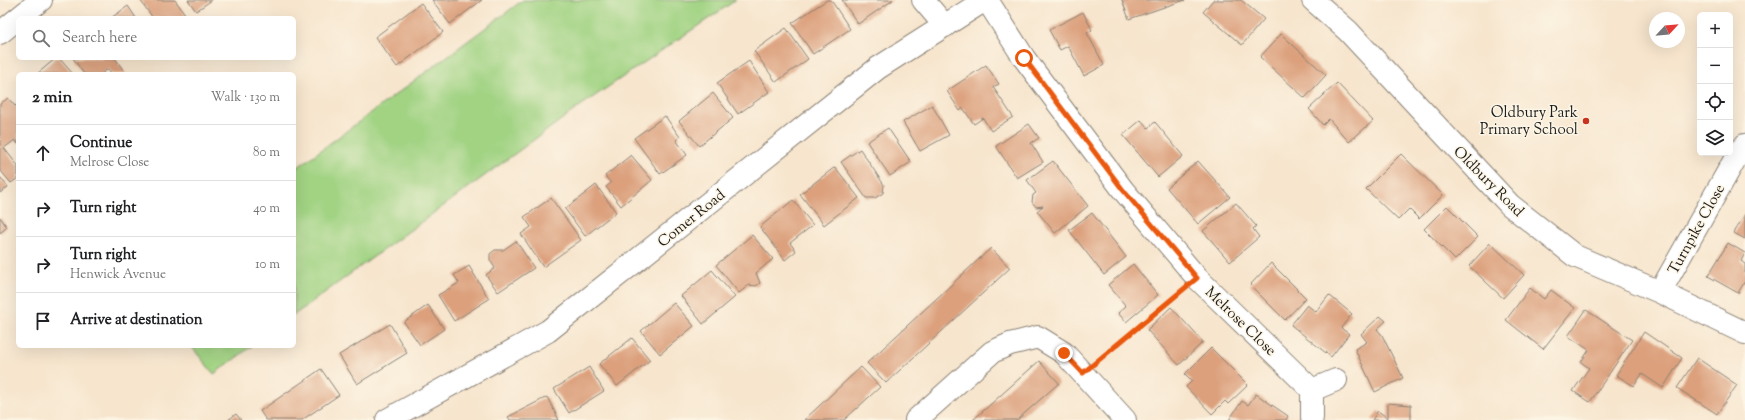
<!DOCTYPE html>
<html lang="en">
<head>
<meta charset="utf-8">
<style>
	:root { --surface:#fff; --page:#f2f2f2; --text:#202124; --muted:#757577; --line:#e0e0e0 }
	body { margin:0; font-family:"Sorts Mill Goudy",serif; background:var(--page); color:var(--text) }
	.controls { position:absolute; right:12px; top:12px; display:grid; overflow:hidden; border-radius:6px; box-shadow:0 4px 16px #0002 }
	.controls button { width:36px; height:36px; display:grid; place-items:center; padding:0; border:0; border-bottom:1px solid var(--line); background:var(--surface); color:var(--text); font:20px sans-serif }
	.compass { position:absolute; left:1649px; top:12px; width:36px; height:36px; border-radius:50%; background:var(--surface); box-shadow:0 4px 16px #0002; rotate:64deg }
	.stop { position:absolute; width:12px; height:12px; margin:-9px; border:3px solid #ea580c; border-radius:50%; background:#fff }
	.stop.end { background:#ea580c; border-color:#fff; box-shadow:0 1px 4px #0008 }
	.list { margin:0; padding:0; list-style:none }
	h2 { display:flex; justify-content:space-between; align-items:center; height:52px; margin:0; padding:0 16px; font-size:17px }
	h2 small { font-size:13px; font-weight:400; color:var(--muted) }
	.list li { display:grid; grid-template-columns:26px 1fr auto; gap:12px; align-items:center; box-sizing:border-box; height:56px; padding:0 16px; border-top:1px solid var(--line) }
	.list b { display:block; font-size:15px; white-space:nowrap }
	.list p { margin:0; font-size:13px; white-space:nowrap; color:var(--muted) }
	.list em { font-size:13px; font-style:normal; color:var(--muted) }
	.icon { flex:none; width:22px; height:22px; fill:none; stroke:currentColor; stroke-width:2; stroke-linecap:round; stroke-linejoin:round }
	.map { position:relative; flex:none; width:1745px; height:420px; overflow:hidden }
	.search { position:absolute; background:var(--surface); box-shadow:0 4px 16px #0002; left:16px; top:16px; width:280px; height:44px; display:flex; align-items:center; gap:10px; box-sizing:border-box; padding:0 14px; border-radius:6px; color:var(--muted); font-size:15px }
	.panel { position:absolute; background:var(--surface); box-shadow:0 4px 16px #0002; left:16px; top:72px; width:280px; height:276px; border-radius:6px }
	.map>svg:first-child { display:block }
	.green { fill:#a1d383; stroke:#5e7850 }
	.building { fill:#dca07d }
	.lines { fill:none; stroke-linecap:round; stroke-linejoin:round }
	.minor-casing { stroke:#8a8074; stroke-width:24 }
	.path { stroke:#8a8074; stroke-width:2.5; stroke-dasharray:1 3; stroke-linecap:butt }
	.minor { stroke:#fff; stroke-width:22 }
	.route { stroke:#ea580c; stroke-width:5 }
	.poi-dot { fill:#c8321e; stroke:#fcf5e5; stroke-width:1.5 }
	.labels { text-anchor:middle; stroke-width:3; stroke-linejoin:round; paint-order:stroke }
	.poi-label { font-size:15px; fill:#1c1c1c; stroke:#fcf5e5; text-anchor:end }
	.street-label { font-size:15px; fill:#1c1c1c; stroke:#fcf5e5 }
</style>
</head>
<body>
<div class="map">
<svg width="1745" height="420" viewBox="0 0 1745 420">
	<rect width="100%" height="100%" fill="#fcf5e5"/>
	<filter id="ink" filterUnits="userSpaceOnUse"><feTurbulence type="fractalNoise" baseFrequency=".025" numOctaves="2"/><feDisplacementMap in="SourceGraphic" scale="8" xChannelSelector="R" yChannelSelector="G"/><feConvolveMatrix kernelMatrix="1 2 1 2 8 2 1 2 1" color-interpolation-filters="sRGB"/></filter>
	<filter id="wash" filterUnits="userSpaceOnUse"><feTurbulence type="fractalNoise" baseFrequency=".012" numOctaves="4" result="noise"/><feDisplacementMap in="SourceGraphic" scale="16" xChannelSelector="R" yChannelSelector="G"/><feGaussianBlur stdDeviation="0.9" result="paint"/><feColorMatrix in="noise" values="0 0 0 0 0 0 0 0 0 0 0 0 0 0 0 0 0 1.4 0 .05"/><feComposite in="paint" operator="in"/></filter>
	<g filter="url(#wash)">
		<rect width="100%" height="100%" fill="#f7e5cd"/>
		<path class="green" d="M523 0H736L583 104 294 315V170Z
			M191 346H252L214 374Z"/>
		<g id="blocks">
			<path class="building" d="M140 0H175L188 18H153Z
				M188 0H212L196 11Z
				M432 0H482L450 24Z
				M827 0H831L850 29 813 54 792 23Z
				M842 0H893L858 24Z
				M1122 0H1185L1129 19Z
				M1213 0H1241L1264 19 1242 45 1203 12Z
				M421 3 443 32 397 67 375 37Z
				M128 6 136 18H111Z
				M1083 12 1092 30 1087 33 1104 65 1084 76 1068 46 1060 50 1049 30Z
				M786 28 808 59 776 82 754 51Z
				M1281 34 1326 75 1305 98 1260 57Z
				M56 58H59L73 74H37Z
				M73 58H115L126 74H112L108 69 101 74H84Z
				M749 61 769 92 738 114 717 83Z
				M986 65 999 84 993 87 1013 117 991 131 983 118 974 124 963 108 960 111 947 91Z
				M1337 83 1373 121 1349 142 1329 119 1323 125 1309 109Z
				M713 93 733 118 699 146 679 121Z
				M8 98 15 106 18 104V144L15 140 4 148 18 166V178L11 183 0 170V104Z
				M932 105 949 135 920 151 903 122Z
				M665 116 680 137 676 140 687 155 660 174 634 138Z
				M1141 120 1148 128 1155 122 1183 156 1158 177 1123 135Z
				M1029 124 1039 138 1031 143 1043 162 1017 178 996 146Z
				M888 128 911 162 890 176 867 142Z
				M860 149 884 185 883 193 875 198H866L841 162Z
				M1401 154 1443 195 1419 219 1409 209 1398 220 1366 189Z
				M631 155 652 180 621 206 606 187 611 183 605 176Z
				M1053 161 1088 206 1055 233 1037 211 1043 206 1036 207 1032 202 1033 195 1036 193 1027 180Z
				M1198 161 1230 197 1198 224 1167 188Z
				M835 167 859 198 824 225 800 194Z
				M0 177 8 187 0 193Z
				M596 185 616 212 585 236 565 209Z
				M551 198 581 240 543 267 521 234 531 227 524 217Z
				M793 200 813 225 790 243 796 251 785 260 760 227Z
				M1236 203 1256 226 1253 229 1259 237 1230 262 1203 231Z
				M1447 206 1478 237 1455 260 1424 229Z
				M1092 213 1126 257 1104 275 1069 230Z
				M1745 214V239L1734 233Z
				M0 217 7 227 0 233Z
				M752 235 773 259 756 273 760 283 756 286 749 285 739 293 716 265Z
				M516 241 534 268 498 292 486 275 495 268 490 260V254L495 250H503Z
				M1490 243 1524 275 1503 298 1469 266Z
				M1728 243 1745 253 1741 261 1745 264V281L1738 293 1708 276Z
				M991 248 1010 268 886 383 867 363Z
				M1271 263 1306 298 1285 320 1250 285Z
				M1133 264 1158 295 1126 322 1118 313 1126 306 1108 285Z
				M469 266 489 299 454 321 438 295 459 283 454 275Z
				M712 270 735 297 703 324 681 296Z
				M1530 288 1544 299 1551 290 1575 308 1543 349 1506 320Z
				M1329 295 1352 314 1341 328 1349 334 1331 357 1291 325 1307 305 1316 312Z
				M674 303 694 326 660 354 641 331Z
				M428 305 444 329 420 345 404 322Z
				M1171 307 1203 342 1179 365 1147 330Z
				M1586 310 1632 340 1590 402 1573 391 1589 368 1581 362 1589 350 1568 336Z
				M1380 316 1386 321 1377 329 1382 335 1403 378 1375 392 1355 349 1367 342 1361 334Z
				M390 324 407 353 357 384 339 355Z
				M1644 332 1682 358 1663 388 1642 374 1634 386 1616 375Z
				M632 338 650 360 617 386 599 364Z
				M1211 348 1248 385 1228 404 1225 401 1212 414 1186 387 1192 381 1185 374Z
				M1697 358 1737 385 1717 414 1677 388Z
				M1039 361 1059 383 1017 420H973Z
				M589 367 604 391 569 413 554 389Z
				M861 367 880 387 844 420H804Z
				M321 369 339 395 302 420H266L260 411Z
				M1256 394 1288 416 1286 420H1229L1242 401 1248 405Z
				M547 397 559 420H510L508 417Z
				M1388 403 1411 405V420H1372L1378 411 1388 418Z
				M236 414 241 420H228Z"/>
		</g>
	</g>
	<g filter="url(#ink)">
		<use href="#blocks" fill-opacity="0" stroke="#8a8074" stroke-width="1"/>
		<g class="lines">
			<g class="minor-casing">
				<path id="minor" d="M923 0 945 26
					M987 0 1024 58 1123 190 1197 278 1312 390
					M1313 0 1348 31 1510 205 1575 256 1660 292 1745 333
					M0 33 41 0
					M1660 292 1738 154 1745 145
					M1312 418V390L1336 380
					M387 420 548 331 878 68 985 0
					M916 420 992 352 1010 344 1038 337 1064 353 1125 420"/>
			</g>
			<path class="path" d="M1100 359 1180 293"/>
			<use href="#minor" class="minor"/>
		</g>
	</g>
	<g class="lines" filter="url(#ink)">
		<path class="route" d="M1024 58 1123 190 1197 278 1083 373 1064 353"/>
	</g>
	<circle class="poi-dot" cx="1586" cy="121" r="4"/>
	<g class="labels">
		<g class="poi-label">
			<text x="1578" y="117">Oldbury Park<tspan x="1578" dy="17">Primary School</tspan></text>
		</g>
		<g class="street-label">
			<text transform="translate(1489 181) rotate(45)" y="5">Oldbury Road</text>
			<text transform="translate(691 218) rotate(-39)" y="5">Comer Road</text>
			<text transform="translate(1696 229) rotate(-61)" y="5">Turnpike Close</text>
			<text transform="translate(1241 321) rotate(44)" y="5">Melrose Close</text>
		</g>
	</g>
</svg>
<div class="controls">
<button>+</button>
<button>−</button>
<button><svg class="icon" aria-label="locate" viewBox="0 0 24 24"><circle cx="12" cy="12" r="6"/><path d="M12 2v4M12 18v4M2 12h4M18 12h4"/></svg></button>
<button><svg class="icon" aria-label="layers" viewBox="0 0 24 24"><path d="M12 4l9 5-9 5-9-5zM3 14l9 5 9-5"/></svg></button>
</div>
<svg class="compass" viewBox="-18 -18 36 36"><path d="M0-13l5 13h-10z" fill="#e53935"/><path d="M0 13l5-13h-10z" fill="#757577"/></svg>
<div class="stop" style="left:1024px;top:58px"></div>
<div class="stop end" style="left:1064px;top:353px"></div>
<div class="search"><svg class="icon" aria-label="search" viewBox="0 0 24 24"><circle cx="10" cy="10" r="6"/><path d="M15 15l6 6"/></svg>Search here</div>
<section class="panel">
<h2>2 min<small>Walk · 130 m</small></h2>
<ul class="list">
<li><svg class="icon" aria-label="ahead" viewBox="0 0 24 24"><path d="M12 20V5M6 11l6-6 6 6"/></svg><div><b>Continue</b><p>Melrose Close</p></div><em>80 m</em></li>
<li><svg class="icon" aria-label="right" viewBox="0 0 24 24"><path d="M7 20v-9h11M14 6l5 5-5 5"/></svg><div><b>Turn right</b></div><em>40 m</em></li>
<li><svg class="icon" aria-label="right" viewBox="0 0 24 24"><path d="M7 20v-9h11M14 6l5 5-5 5"/></svg><div><b>Turn right</b><p>Henwick Avenue</p></div><em>10 m</em></li>
<li><svg class="icon" aria-label="arrive" viewBox="0 0 24 24"><path d="M6 21V4h12l-3 4 3 4H6"/></svg><div><b>Arrive at destination</b></div></li>
</ul>
</section>
</div>
</body>
</html>
